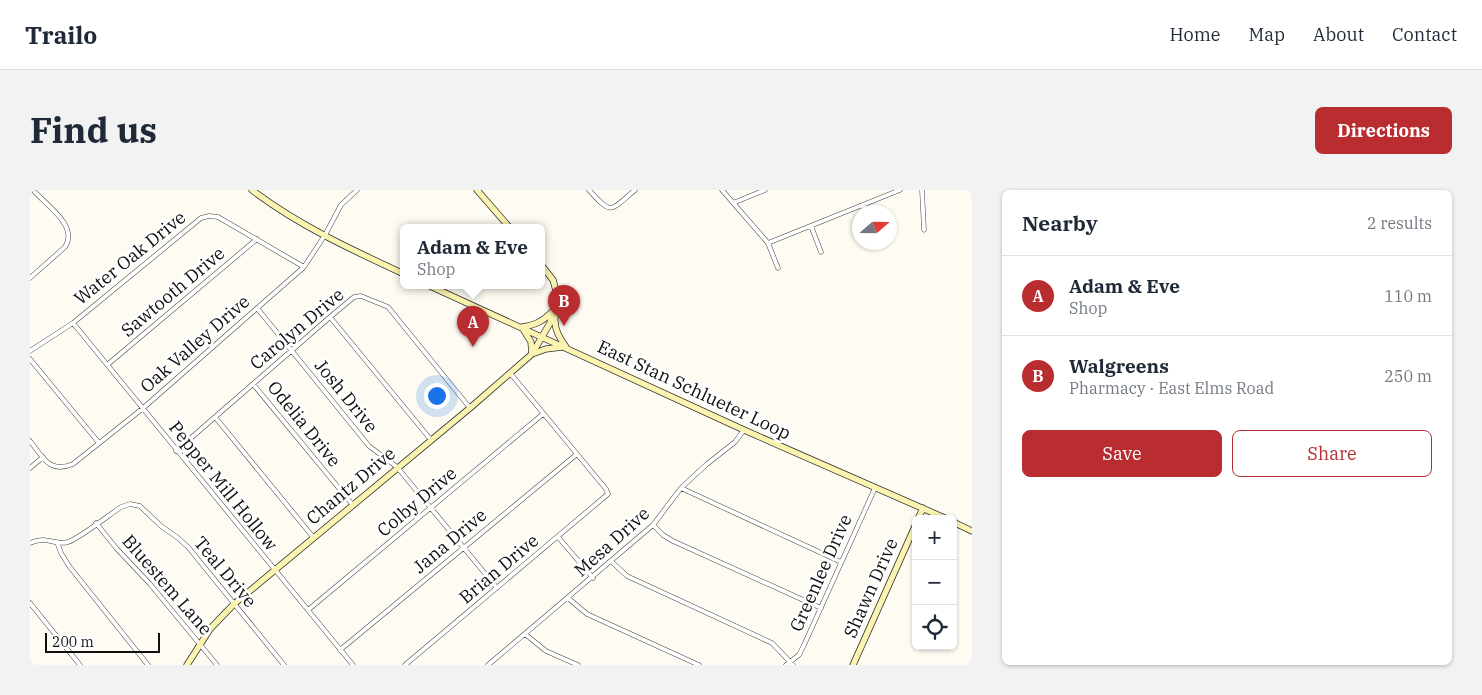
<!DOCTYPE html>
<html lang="en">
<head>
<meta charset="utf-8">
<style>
	:root { --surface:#fff; --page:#f2f2f3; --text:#1f2937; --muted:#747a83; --line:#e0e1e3; --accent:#b92d31 }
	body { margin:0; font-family:"IBM Plex Serif",serif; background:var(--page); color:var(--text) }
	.controls { position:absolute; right:15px; bottom:15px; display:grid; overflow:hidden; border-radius:8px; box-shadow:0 1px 4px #0004 }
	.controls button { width:45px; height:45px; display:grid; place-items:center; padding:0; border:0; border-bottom:1px solid var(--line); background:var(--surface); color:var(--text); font:25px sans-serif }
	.compass { position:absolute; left:822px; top:15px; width:45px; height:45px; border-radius:50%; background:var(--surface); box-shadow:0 1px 4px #0004; rotate:70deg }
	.scale { position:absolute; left:15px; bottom:12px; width:115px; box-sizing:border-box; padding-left:5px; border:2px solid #0f0f0f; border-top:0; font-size:14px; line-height:18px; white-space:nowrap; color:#0f0f0f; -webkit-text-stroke:4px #fff; paint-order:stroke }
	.you { position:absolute; left:406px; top:205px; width:18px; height:18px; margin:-12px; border:4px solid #fff; border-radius:50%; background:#1a73e8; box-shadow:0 0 0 8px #1a73e833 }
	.badge { display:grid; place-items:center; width:32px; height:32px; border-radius:50%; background:var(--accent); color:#fff; font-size:16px; font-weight:700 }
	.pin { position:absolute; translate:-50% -41px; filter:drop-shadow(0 1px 2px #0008) }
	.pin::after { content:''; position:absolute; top:26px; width:18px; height:15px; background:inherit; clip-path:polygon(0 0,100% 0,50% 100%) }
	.popup { position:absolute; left:370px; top:34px; width:145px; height:65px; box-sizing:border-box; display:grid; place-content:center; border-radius:8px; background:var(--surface); filter:drop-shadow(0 1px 4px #0005); font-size:16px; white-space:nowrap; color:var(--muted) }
	.popup b { font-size:19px; color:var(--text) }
	.popup::after { content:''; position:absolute; left:50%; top:100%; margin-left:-10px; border:10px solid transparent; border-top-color:var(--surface) }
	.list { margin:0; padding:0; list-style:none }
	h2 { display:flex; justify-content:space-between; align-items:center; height:65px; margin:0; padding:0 20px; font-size:21px }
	h2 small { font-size:16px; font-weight:400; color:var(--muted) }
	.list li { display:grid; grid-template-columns:32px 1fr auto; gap:15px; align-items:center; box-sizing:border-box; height:80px; padding:0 20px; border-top:1px solid var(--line) }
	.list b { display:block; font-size:19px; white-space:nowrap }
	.list p { margin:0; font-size:16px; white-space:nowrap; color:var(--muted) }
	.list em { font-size:16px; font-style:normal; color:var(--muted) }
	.actions { display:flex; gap:10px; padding:15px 20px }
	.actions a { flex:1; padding:11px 0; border:1px solid var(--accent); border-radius:8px; text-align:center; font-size:18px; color:var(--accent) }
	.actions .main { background:var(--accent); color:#fff }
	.icon { flex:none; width:28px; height:28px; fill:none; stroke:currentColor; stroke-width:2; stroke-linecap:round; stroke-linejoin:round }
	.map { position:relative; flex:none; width:942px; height:475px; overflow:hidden; border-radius:8px }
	header { display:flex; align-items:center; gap:30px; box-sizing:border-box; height:70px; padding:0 25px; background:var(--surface); border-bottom:1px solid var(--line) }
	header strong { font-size:24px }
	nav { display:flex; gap:28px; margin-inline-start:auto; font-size:18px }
	.intro { display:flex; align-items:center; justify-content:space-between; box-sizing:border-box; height:120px; padding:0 30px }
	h1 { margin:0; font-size:35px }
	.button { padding:12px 22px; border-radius:8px; background:var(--accent); color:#fff; font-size:18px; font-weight:700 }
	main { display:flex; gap:30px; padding:0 30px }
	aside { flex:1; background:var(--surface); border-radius:8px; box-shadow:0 1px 4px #0004 }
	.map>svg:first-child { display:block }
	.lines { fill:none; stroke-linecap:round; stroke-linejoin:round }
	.street-casing { stroke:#424242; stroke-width:5 }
	.secondary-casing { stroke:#313131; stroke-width:7 }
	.street { stroke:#fff; stroke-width:4 }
	.secondary { stroke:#fbf4b0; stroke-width:5.5 }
	.labels { text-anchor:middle; stroke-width:5; stroke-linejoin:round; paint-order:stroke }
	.street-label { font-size:18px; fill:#0f0f0f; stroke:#fff }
</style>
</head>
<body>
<header>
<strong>Trailo</strong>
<nav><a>Home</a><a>Map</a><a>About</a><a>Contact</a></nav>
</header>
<div class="intro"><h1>Find us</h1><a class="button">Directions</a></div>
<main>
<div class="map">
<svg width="942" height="475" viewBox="0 0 942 475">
	<rect width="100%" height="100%" fill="#fefcf2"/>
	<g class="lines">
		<g class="street-casing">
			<path id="street" d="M559 0C582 26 580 21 605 0
				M692 0 738 53 870 0
				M892 0 894 40
				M703 13 735 0
				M834 15 837 22
				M781 36 791 62
				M738 53 748 78
				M0 88 35 57C49 36 16 15 3 0
				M227 118 339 256 367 277 467 398
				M300 127 401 250
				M43 133 323 475
				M0 161 43 133 171 28 179 26 188 27 274 77
				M0 169 69 253
				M77 175 227 49
				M223 194 322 314
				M185 227 283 347
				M0 251C13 267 19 284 43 274L112 219 274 77 295 45 311 15 327 0
				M146 261 300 127 324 107 331 106 358 117 440 218
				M0 278 13 267
				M651 298 811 372
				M66 333 87 359 120 394 187 475
				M623 335 633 345 643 351 791 418
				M528 347 563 388
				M27 352 31 363 39 376 118 475
				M0 353C18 345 24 356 38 352 50 348 79 325 91 317L100 314 110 316 131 336 148 348 158 357 254 475
				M582 372 597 386 742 453 763 475
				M538 408 557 424 669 475
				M0 413 50 475
				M278 420 513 224
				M495 444 516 461 548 475
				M310 460 547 264
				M375 475 578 304 576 299 480 183
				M458 475 623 335 651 298 677 274 705 252 714 240
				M756 475 769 465 774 455 845 298"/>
		</g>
		<g class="secondary-casing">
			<path id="secondary" d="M222 0C268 35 322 60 374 84
				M447 0 480 38
				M400 96 714 240 917 329
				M525 127C524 139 529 147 536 157
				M492 137C506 135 513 131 523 121
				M493 139 501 152 502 164
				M502 164 516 159 532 157
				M888 329 893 318
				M923 332 942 341
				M157 475 180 439 204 414 440 218 502 164 520 133 527 104 523 90 512 76
				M823 475 886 334"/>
		</g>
		<use href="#street" class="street"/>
		<use href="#secondary" class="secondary"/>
	</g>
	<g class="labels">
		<g class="street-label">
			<text transform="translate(100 68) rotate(-39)" y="6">Water Oak Drive</text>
			<text transform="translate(143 102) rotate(-40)" y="6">Sawtooth Drive</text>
			<text transform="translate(267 139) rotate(-40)" y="6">Carolyn Drive</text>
			<text transform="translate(165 154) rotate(-41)" y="6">Oak Valley Drive</text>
			<text transform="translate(664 200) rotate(25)" y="6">East Stan Schlueter Loop</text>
			<text transform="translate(316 206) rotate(51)" y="6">Josh Drive</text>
			<text transform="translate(274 234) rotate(51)" y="6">Odelia Drive</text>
			<text transform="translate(193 296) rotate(51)" y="6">Pepper Mill Hollow</text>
			<text transform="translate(321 296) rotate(-40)" y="6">Chantz Drive</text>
			<text transform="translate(387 312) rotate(-40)" y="6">Colby Drive</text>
			<text transform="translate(420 351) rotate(-40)" y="6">Jana Drive</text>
			<text transform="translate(582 352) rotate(-42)" y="6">Mesa Drive</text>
			<text transform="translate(469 379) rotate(-40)" y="6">Brian Drive</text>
			<text transform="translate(195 382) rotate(50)" y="6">Teal Drive</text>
			<text transform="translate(791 383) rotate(-66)" y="6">Greenlee Drive</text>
			<text transform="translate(137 395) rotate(49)" y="6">Bluestem Lane</text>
			<text transform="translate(841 398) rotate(-66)" y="6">Shawn Drive</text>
		</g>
	</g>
</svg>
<div class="controls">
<button>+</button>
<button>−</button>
<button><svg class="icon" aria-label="locate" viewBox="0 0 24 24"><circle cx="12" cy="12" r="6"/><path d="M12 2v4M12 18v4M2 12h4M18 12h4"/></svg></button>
</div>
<svg class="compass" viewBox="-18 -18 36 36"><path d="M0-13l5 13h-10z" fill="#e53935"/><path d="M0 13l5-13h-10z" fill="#747a83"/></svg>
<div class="scale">200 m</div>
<div class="you"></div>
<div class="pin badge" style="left:443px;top:157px">A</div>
<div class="popup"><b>Adam &amp; Eve</b>Shop</div>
<div class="pin badge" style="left:534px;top:136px">B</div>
</div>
<aside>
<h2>Nearby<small>2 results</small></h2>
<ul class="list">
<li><span class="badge">A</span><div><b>Adam &amp; Eve</b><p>Shop</p></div><em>110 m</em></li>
<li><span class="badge">B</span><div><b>Walgreens</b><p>Pharmacy · East Elms Road</p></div><em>250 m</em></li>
</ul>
<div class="actions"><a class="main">Save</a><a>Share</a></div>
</aside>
</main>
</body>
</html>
